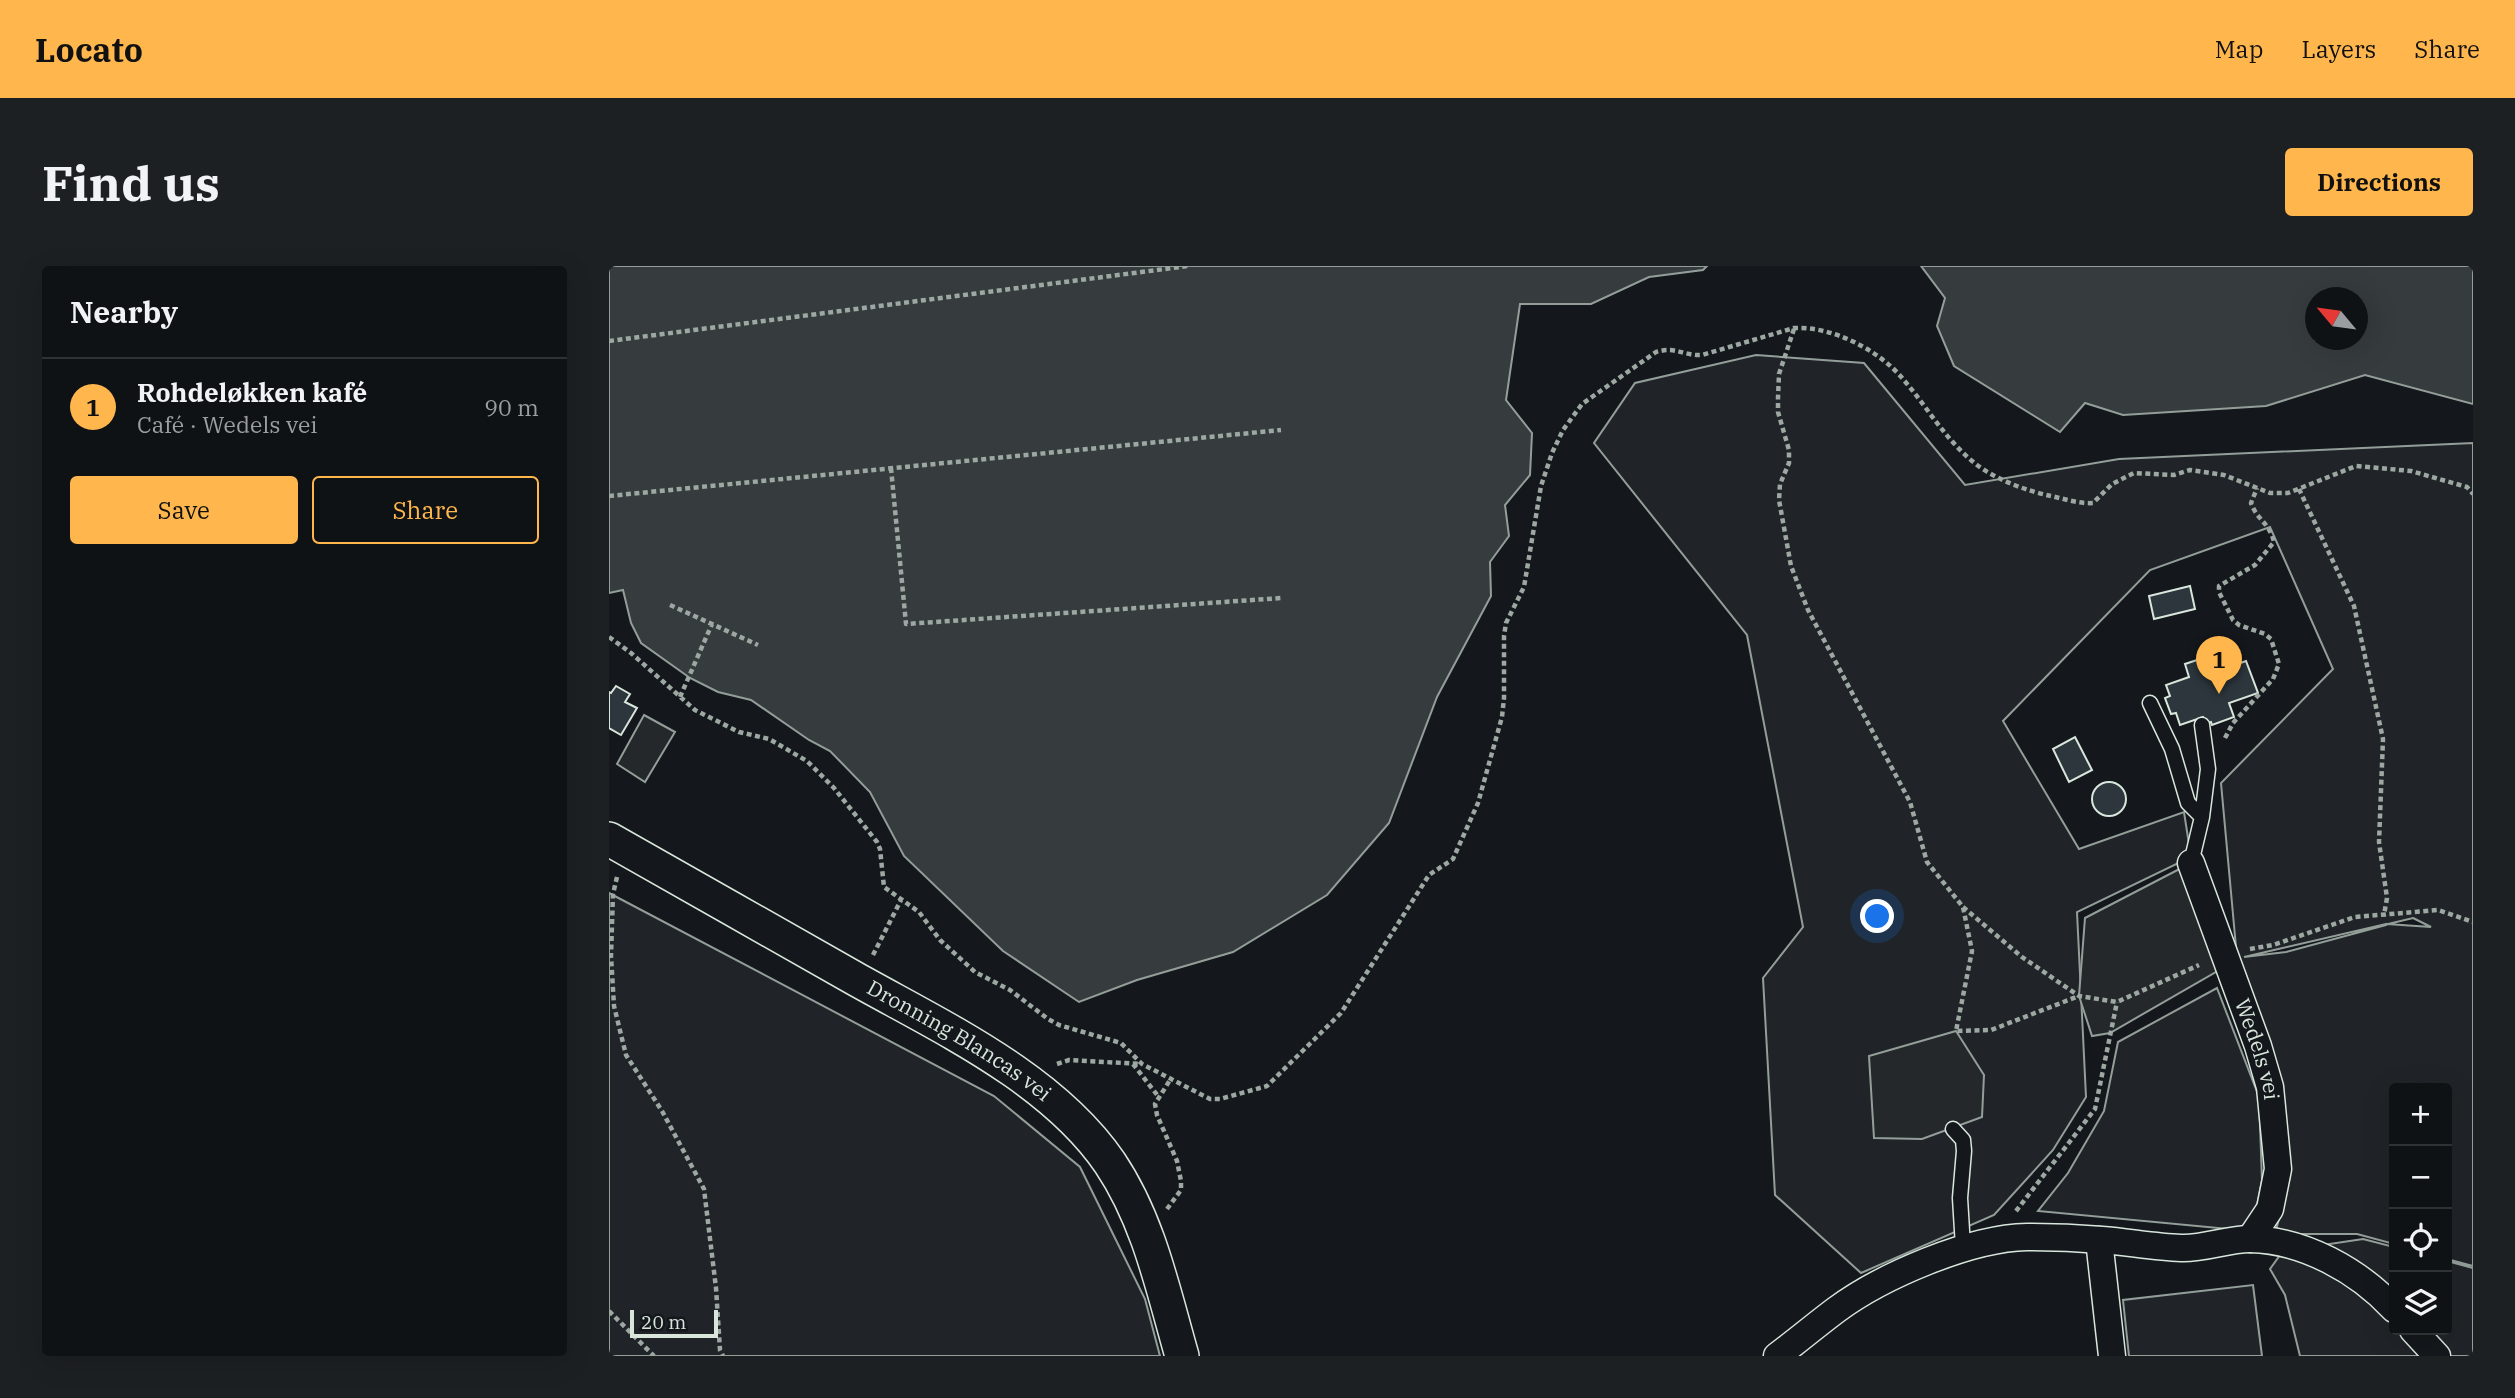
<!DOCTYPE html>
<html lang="en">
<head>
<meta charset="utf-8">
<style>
	:root { --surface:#0f1215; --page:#1d2022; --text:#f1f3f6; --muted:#9b9ea0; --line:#2f3234; --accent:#ffb74d }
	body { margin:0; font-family:"IBM Plex Serif",serif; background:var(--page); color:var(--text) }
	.controls { position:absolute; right:21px; bottom:21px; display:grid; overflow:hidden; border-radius:7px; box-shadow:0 7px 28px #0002 }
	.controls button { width:63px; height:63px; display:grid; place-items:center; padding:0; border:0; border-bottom:2px solid var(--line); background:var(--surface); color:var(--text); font:35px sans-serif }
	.compass { position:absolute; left:1696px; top:21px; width:63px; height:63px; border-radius:50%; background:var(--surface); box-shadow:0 7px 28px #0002; rotate:299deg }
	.scale { position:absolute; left:21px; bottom:18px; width:88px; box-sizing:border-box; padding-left:7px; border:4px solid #d8e6dc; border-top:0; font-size:19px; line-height:24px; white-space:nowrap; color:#d8e6dc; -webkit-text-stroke:5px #14181c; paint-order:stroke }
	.you { position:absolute; left:1269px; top:651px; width:24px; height:24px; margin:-18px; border:5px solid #fff; border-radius:50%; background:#1a73e8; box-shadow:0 0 0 10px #1a73e833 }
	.badge { display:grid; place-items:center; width:46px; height:46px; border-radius:50%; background:var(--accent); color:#111; font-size:23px; font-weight:700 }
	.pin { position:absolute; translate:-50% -58px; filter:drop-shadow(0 2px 4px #0008) }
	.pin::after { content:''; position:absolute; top:37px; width:24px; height:21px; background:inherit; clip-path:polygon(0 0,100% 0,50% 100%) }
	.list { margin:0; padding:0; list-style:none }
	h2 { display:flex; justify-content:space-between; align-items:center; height:91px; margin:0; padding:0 28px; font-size:30px }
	h2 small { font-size:23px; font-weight:400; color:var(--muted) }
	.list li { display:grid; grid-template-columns:46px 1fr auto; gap:21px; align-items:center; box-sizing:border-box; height:98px; padding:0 28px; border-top:2px solid var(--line) }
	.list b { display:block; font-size:26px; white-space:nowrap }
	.list p { margin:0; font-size:23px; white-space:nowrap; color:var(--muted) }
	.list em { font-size:23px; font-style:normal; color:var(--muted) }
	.actions { display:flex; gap:14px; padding:21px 28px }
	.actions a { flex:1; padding:16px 0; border:2px solid var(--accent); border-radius:7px; text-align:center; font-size:24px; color:var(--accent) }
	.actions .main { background:var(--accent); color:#111 }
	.icon { flex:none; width:38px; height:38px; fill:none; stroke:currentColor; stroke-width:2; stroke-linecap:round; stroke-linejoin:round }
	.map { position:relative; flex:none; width:1864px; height:1090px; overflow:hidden; border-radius:7px }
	header { display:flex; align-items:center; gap:42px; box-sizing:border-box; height:98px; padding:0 35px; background:var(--accent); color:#111 }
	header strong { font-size:33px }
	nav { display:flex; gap:38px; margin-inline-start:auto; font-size:24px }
	.intro { display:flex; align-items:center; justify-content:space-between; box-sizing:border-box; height:168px; padding:0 42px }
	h1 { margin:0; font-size:49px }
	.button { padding:18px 32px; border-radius:7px; background:var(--accent); color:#111; font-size:24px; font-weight:700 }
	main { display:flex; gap:42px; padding:0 42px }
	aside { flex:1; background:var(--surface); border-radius:7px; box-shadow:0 7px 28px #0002 }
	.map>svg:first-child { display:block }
	.green { fill:#202428; stroke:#939e99; stroke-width:2; fill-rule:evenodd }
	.parking { fill:#24282b; stroke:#939e99; stroke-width:2 }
	.water { fill:#363b3e; stroke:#939e99; stroke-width:2; fill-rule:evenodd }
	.building { fill:#2c363c; stroke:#d8e6dc; stroke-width:2 }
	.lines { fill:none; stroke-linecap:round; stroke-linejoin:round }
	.service-casing { stroke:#d8e6dc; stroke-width:17 }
	.minor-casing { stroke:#d8e6dc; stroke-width:29 }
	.tertiary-casing { stroke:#d8e6dc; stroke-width:36 }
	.path { stroke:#9da8a2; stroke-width:4.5; stroke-dasharray:5 3.5; stroke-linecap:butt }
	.service { stroke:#14181c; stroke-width:14 }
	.minor { stroke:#14181c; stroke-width:26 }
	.tertiary { stroke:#14181c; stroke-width:33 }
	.labels { text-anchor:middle; stroke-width:5; stroke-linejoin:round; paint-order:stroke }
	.street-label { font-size:21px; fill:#d8e6dc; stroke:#14181c }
</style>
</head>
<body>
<header>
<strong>Locato</strong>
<nav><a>Map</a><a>Layers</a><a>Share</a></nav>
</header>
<div class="intro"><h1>Find us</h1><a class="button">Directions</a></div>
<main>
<aside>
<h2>Nearby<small></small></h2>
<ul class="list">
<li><span class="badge">1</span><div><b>Rohdeløkken kafé</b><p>Café · Wedels vei</p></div><em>90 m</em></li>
</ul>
<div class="actions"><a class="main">Save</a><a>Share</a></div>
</aside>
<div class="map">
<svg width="1864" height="1090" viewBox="0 0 1864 1090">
	<rect width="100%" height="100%" fill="#14181c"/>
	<path class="green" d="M1147 89 1255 97 1356 219 1510 193 1864 177V1000L1838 993V822H1785V978L1748 968H1666L1681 911 1671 811 1628 692 1612 517 1724 403 1661 261 1541 304 1394 455 1470 583 1575 546 1582 591 1468 646 1477 831 1444 884 1385 949 1252 1007 1166 929 1154 712 1194 661 1138 369 985 177 1026 117ZM1804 652 1822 661 1778 658H1779ZM1777 659 1677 686 1635 691 1777 658Z
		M0 627 385 830 471 901 536 1033 551 1090H0Z
		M1608 722 1650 831 1653 914 1646 949 1630 964 1429 945 1459 907 1495 845 1509 776Z
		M1754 973 1785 981V1064H1838V995L1864 1002V1090H1691L1676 1029 1661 1003 1674 985Z
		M1644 1019 1653 1090H1520L1514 1034Z"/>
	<path class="parking" d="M35 449 66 466 36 516 8 498Z
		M1582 597 1619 699 1501 767 1483 770 1470 730 1476 652Z
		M1347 765 1375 809 1373 851 1313 873 1265 872 1260 790Z"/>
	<path class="water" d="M0 0H1098L1094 4 1040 11 982 38H911L897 134 923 167 921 209 896 239 900 270 881 296 882 330 828 431 780 557 718 629 624 686 528 714 470 736 394 685 295 590 261 526 221 485 200 474 142 434 109 426 81 412 32 377 22 357 14 324 0 327Z
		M1312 0H1864V138L1756 109 1657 140 1514 149 1476 137 1451 166 1345 100 1328 60 1336 32ZM1706 32H1748V74H1706Z"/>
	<path class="building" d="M1581 320 1586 343 1545 353 1540 330Z
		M1594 392 1599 408 1637 395 1649 427 1620 437 1625 451 1603 459 1602 456 1596 458 1594 451 1571 459 1567 447 1562 448 1556 432 1561 430 1557 419 1580 411 1576 398Z
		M7 420 21 428 16 436 28 442 12 469 0 462V426L2 427Z
		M1466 471 1483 504 1460 516 1444 483Z
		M1483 533a17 17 0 1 1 34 0a17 17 0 1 1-34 0Z"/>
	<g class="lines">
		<g class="service-casing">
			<path id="service" d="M1541 437 1563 483 1579 537 1593 551
				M1582 597 1593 551 1599 503 1593 459
				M1344 863 1354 874 1355 885 1351 932 1354 981"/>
		</g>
		<g class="minor-casing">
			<g id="minor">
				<path id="s1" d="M1582 597 1649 780 1661 821 1669 903 1661 943 1641 973"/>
				<path d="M1490 974 1503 1090"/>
				<path d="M1804 1064 1828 1090"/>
				<path d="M1168 1090C1188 1075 1207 1059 1227 1044 1273 1010 1361 972 1418 971 1443 971 1468 972 1493 974 1519 976 1546 981 1572 982 1595 983 1618 973 1641 973 1695 974 1750 1005 1785 1043"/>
			</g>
		</g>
		<g class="tertiary-casing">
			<g id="tertiary">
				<path id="s2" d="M0 573C82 619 163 666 245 712 332 761 443 812 501 897 540 955 554 1024 573 1090"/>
			</g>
		</g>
		<path class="path" d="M1185 63 1170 108 1169 132V146L1180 184V197L1171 218 1170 234 1182 300 1199 344 1301 536 1318 596 1354 641 1363 685 1347 765 1382 764 1470 730
			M0 75 579 0
			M282 202 297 358 672 332
			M1690 223 1745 340 1774 473 1770 576 1778 632 1775 649
			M0 230 672 164
			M61 339 149 379
			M0 371 22 387 86 444 130 466 160 473 198 495 225 522 268 576 271 583 275 621 310 646 331 674 366 706 401 724 439 753 450 759 512 777 533 798 601 833H611L658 820 732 747 820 609 844 593 869 537 893 451 895 432V370L897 357 915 321 932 220 943 187 954 164 973 138 1047 86C1067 80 1074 90 1093 89L1185 62C1223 60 1270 84 1294 113 1319 142 1337 175 1368 199 1388 214 1418 225 1442 230 1456 233 1470 238 1484 237L1503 218 1525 207 1565 209 1581 204 1615 209 1661 227H1679L1747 200 1802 205 1858 221 1864 228
			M71 431 103 358
			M1616 472 1624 457 1664 413 1670 398 1662 373 1656 368 1630 359 1624 354 1610 326V320L1646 299 1665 276C1660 256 1648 254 1642 237L1648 222
			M8 611 4 628 2 690 5 740 17 789 53 845 95 923 107 1022 111 1084 114 1090
			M1354 641 1413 691 1470 730 1508 736 1590 699
			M1641 683 1664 679 1746 651 1829 644 1864 656
			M264 689 292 634
			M448 798 460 794 532 798
			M524 798 549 830
			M558 943 572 924V915L568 895 548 849 546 838 561 814
			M1407 945 1486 843 1508 736
			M0 1045 45 1090"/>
		<use href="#service" class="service"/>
		<use href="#minor" class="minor"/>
		<use href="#tertiary" class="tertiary"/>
	</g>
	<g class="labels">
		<g class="street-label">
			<text dy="7" stroke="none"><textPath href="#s2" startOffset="404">Dronning Blancas vei</textPath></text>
			<text dy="7" stroke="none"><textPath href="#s1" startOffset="198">Wedels vei</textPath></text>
		</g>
	</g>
</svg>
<div class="controls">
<button>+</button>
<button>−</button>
<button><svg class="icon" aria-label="locate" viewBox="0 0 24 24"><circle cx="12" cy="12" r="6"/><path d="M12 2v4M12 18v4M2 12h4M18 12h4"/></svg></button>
<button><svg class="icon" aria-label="layers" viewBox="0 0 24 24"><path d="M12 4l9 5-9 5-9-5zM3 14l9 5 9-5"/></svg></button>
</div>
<svg class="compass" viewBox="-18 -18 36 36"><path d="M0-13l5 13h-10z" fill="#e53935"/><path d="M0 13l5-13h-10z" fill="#9b9ea0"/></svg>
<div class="scale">20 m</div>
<div class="you"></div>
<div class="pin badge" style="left:1610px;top:428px">1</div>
</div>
</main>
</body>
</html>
